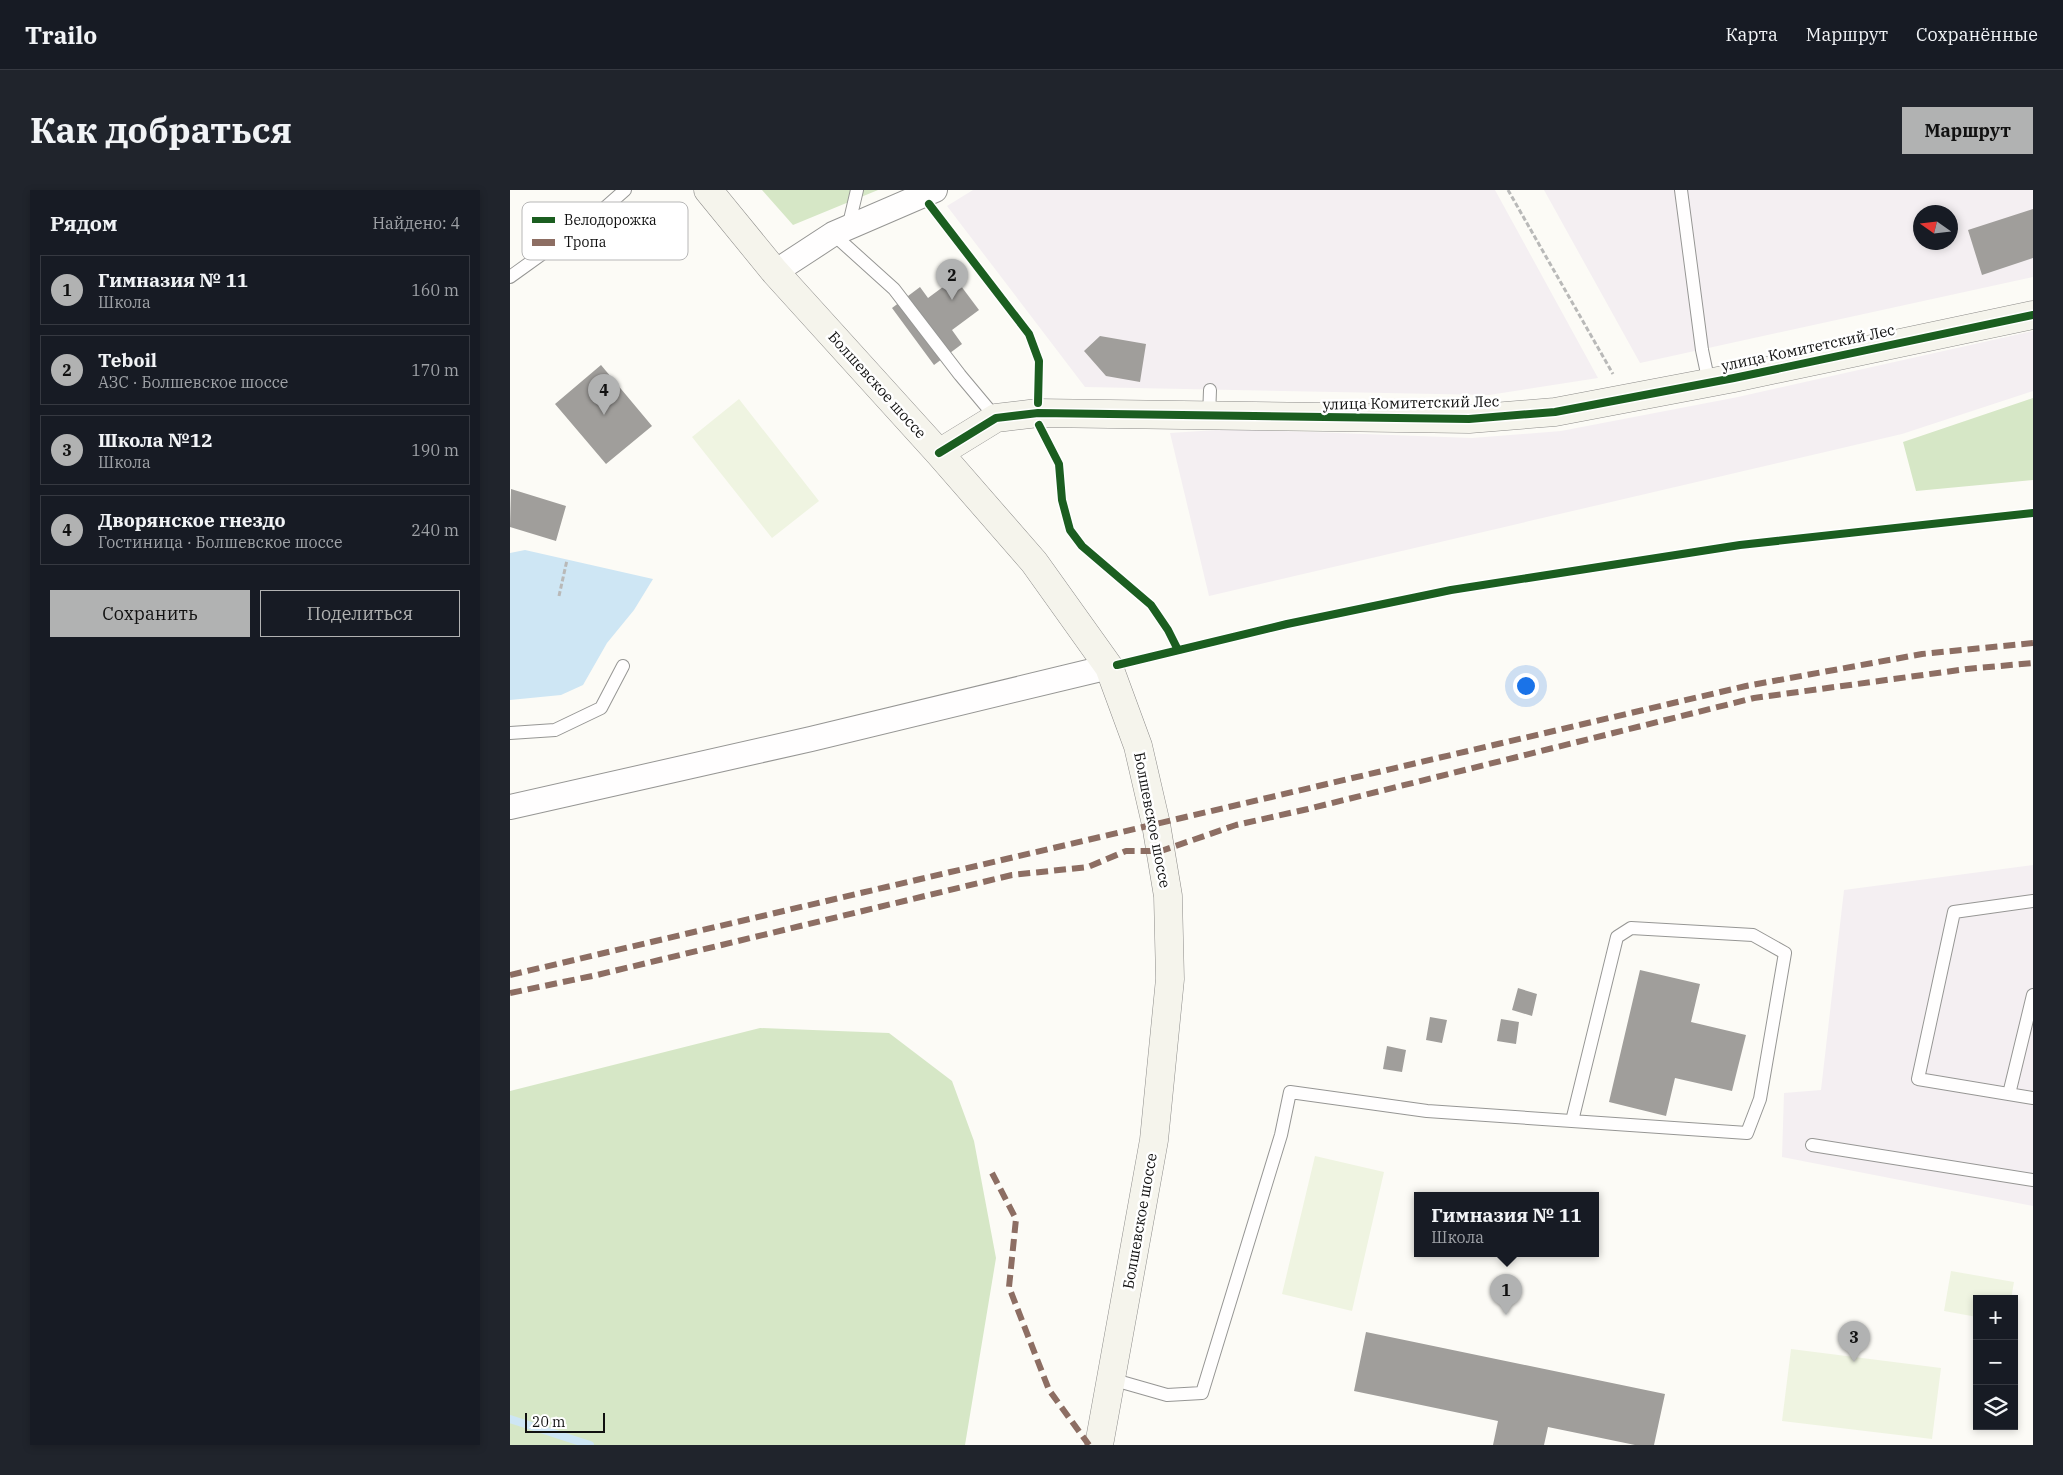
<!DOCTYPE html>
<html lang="ru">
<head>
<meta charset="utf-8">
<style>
	:root { --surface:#171b24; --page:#20242c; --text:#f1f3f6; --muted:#9ea1a6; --line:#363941; --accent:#b1b2b2 }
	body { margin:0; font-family:"IBM Plex Serif",serif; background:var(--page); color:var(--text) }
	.controls { position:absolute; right:15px; bottom:15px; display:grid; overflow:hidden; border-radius:0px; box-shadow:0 2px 8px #0003 }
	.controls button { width:45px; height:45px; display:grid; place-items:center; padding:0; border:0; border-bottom:1px solid var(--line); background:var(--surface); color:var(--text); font:25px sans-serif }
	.compass { position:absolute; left:1403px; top:15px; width:45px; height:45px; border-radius:50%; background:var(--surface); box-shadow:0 2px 8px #0003; rotate:284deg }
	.scale { position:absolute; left:15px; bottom:12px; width:80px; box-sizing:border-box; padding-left:5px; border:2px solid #101010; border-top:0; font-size:14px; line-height:18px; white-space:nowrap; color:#101010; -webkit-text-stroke:4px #fff; paint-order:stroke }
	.you { position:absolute; left:1015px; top:495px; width:18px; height:18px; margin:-12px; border:4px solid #fff; border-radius:50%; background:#1a73e8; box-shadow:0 0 0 8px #1a73e833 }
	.badge { display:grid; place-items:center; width:32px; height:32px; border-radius:50%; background:var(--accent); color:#111; font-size:16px; font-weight:700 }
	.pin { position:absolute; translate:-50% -41px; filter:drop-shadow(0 1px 2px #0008) }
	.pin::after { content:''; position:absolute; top:26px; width:18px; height:15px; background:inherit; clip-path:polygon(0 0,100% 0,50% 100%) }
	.popup { position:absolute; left:904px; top:1002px; width:185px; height:65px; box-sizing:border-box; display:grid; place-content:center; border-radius:0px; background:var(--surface); filter:drop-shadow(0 1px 4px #0005); font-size:16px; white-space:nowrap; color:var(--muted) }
	.popup b { font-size:19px; color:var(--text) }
	.popup::after { content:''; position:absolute; left:50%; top:100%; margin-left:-10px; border:10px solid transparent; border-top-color:var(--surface) }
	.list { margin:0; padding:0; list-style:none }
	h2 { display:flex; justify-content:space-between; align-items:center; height:65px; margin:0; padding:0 20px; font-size:21px }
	h2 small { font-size:16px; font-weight:400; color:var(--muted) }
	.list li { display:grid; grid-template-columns:32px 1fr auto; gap:15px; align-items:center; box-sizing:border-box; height:70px; margin:0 10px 10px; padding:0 10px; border:1px solid var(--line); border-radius:0px }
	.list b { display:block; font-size:19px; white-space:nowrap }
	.list p { margin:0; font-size:16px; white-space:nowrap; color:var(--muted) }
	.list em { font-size:16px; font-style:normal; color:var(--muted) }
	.actions { display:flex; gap:10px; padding:15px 20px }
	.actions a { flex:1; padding:11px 0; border:1px solid var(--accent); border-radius:0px; text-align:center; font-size:18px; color:var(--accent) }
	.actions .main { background:var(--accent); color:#111 }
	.icon { flex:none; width:28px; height:28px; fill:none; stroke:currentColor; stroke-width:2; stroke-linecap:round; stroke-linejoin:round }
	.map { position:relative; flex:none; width:1523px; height:1255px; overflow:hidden; border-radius:0px }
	header { display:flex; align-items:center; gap:30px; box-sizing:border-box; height:70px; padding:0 25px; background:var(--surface); border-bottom:1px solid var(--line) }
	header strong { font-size:24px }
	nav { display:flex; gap:28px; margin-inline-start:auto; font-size:18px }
	.intro { display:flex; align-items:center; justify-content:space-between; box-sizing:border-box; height:120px; padding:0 30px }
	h1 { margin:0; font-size:35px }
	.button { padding:12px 22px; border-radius:0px; background:var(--accent); color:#111; font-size:18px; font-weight:700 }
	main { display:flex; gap:30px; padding:0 30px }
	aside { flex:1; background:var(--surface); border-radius:0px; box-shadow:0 2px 8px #0003 }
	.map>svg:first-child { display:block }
	.industrial { fill:#f4eff2; fill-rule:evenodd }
	.forest { fill:#d6e7c6 }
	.pitch { fill:#eff4e1 }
	.water { fill:#cee6f4 }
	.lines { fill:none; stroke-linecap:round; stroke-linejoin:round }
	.stream { stroke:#cee6f4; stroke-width:8 }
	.building { fill:#a09e9b }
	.lane-casing { stroke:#969694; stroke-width:14 }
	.street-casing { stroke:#969694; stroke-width:26 }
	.secondary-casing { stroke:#8d8c8a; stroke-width:29 }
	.path { stroke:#b9b9b8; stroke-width:3; stroke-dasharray:5 2.5; stroke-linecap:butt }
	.lane { stroke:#fffefe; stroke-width:12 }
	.street { stroke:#fffefe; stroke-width:24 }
	.secondary { stroke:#f5f4ec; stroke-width:28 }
	.quiet { stroke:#8d6e63; stroke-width:6; stroke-dasharray:12 6; stroke-linecap:butt }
	.cycleway-casing { stroke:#fff; stroke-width:11 }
	.cycleway { stroke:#1b5e20; stroke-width:8 }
	.labels { text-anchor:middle; stroke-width:5; stroke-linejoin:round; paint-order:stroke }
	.street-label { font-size:15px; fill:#101010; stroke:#fff }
	.key { fill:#fff; stroke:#b7b7b7; stroke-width:1 }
	.key-label { font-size:14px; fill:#101010 }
</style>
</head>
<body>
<header>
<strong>Trailo</strong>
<nav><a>Карта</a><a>Маршрут</a><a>Сохранённые</a></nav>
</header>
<div class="intro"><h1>Как добраться</h1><a class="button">Маршрут</a></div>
<main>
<aside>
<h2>Рядом<small>Найдено: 4</small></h2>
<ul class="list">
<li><span class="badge">1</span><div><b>Гимназия № 11</b><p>Школа</p></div><em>160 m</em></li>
<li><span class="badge">2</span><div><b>Teboil</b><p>АЗС · Болшевское шоссе</p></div><em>170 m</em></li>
<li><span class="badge">3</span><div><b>Школа №12</b><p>Школа</p></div><em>190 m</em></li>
<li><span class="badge">4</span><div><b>Дворянское гнездо</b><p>Гостиница · Болшевское шоссе</p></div><em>240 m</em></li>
</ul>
<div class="actions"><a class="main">Сохранить</a><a>Поделиться</a></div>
</aside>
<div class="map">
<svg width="1523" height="1255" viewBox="0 0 1523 1255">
	<rect width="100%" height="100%" fill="#fcfbf6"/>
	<path class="industrial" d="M463 0H985L1088 188 979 205 575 197 437 16Z
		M1034 0H1523V87L1130 173ZM1410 22H1440V52H1410Z
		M1523 141V201L1392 244 699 406 660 243 722 239 962 248 1051 241 1228 207Z
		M1523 675V1016L1272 967 1274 903 1311 900 1334 700Z"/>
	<path class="forest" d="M252 0H368L283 35Z
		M1523 208V290L1406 301 1393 252Z
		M250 838 379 843 442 891 464 951 486 1068 455 1255H0V901Z"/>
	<path class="pitch" d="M229 209 309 311 262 348 182 247Z
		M805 966 874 982 842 1121 772 1104Z
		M1441 1081 1504 1092 1501 1109H1467V1127L1434 1121Z
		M1281 1159 1431 1178 1422 1249 1272 1231Z"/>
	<path class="water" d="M15 360 143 389 124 420 97 453 73 495 51 505 0 510V363Z"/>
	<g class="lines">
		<path class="stream" d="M0 1229 80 1255"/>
	</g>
	<path class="building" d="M1523 19V68L1472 85 1458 40Z
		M445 88 469 120 442 140 452 154 424 175 382 118 410 97 418 108Z
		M590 146 636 154 630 192 596 186 574 161Z
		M91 175 142 236 96 274 45 214Z
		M1 299 56 316 46 351 0 337Z
		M1130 780 1190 794 1181 832 1236 845 1222 901 1165 888 1156 926 1099 912Z
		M1008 798 1027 804 1022 826 1002 820Z
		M920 827 937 830 932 853 916 850Z
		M991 829 1009 832 1006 854 987 851Z
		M877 856 896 860 892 882 873 879Z
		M856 1142 1155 1204 1144 1255H1125L1038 1237 1034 1255H983L988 1231 844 1201Z"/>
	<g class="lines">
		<g class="lane-casing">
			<path id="lane" d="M1171 0 1192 160 1199 193
				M338 38 347 0
				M323 44 384 99 450 185 486 228
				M0 87 89 23 115 0
				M699 227 700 200
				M0 543 45 540 91 518 113 476
				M1523 711 1444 722 1408 889 1523 908
				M1499 904 1523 805
				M1302 955 1523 990
				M601 1189 657 1205 692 1203 771 945 780 902 917 921 1237 943 1250 909 1275 763 1243 745 1121 738 1107 747 1062 931"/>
		</g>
		<g class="street-casing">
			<path id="street" d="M265 82 323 44 425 0
				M0 617 301 549 599 477"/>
		</g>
		<g class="secondary-casing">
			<path id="secondary" d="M198 0 265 82 429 263 524 372 599 477 628 556 646 634 658 706 660 789 644 950 589 1255
				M429 263 486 228 528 223 959 229 1045 222 1224 188 1523 125"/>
		</g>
		<path class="path" d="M998 0 1103 184
			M49 406 57 370"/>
		<use href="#lane" class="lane"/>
		<use href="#street" class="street"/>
		<use href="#secondary" class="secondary"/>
		<path class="quiet" d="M0 785 1236 496 1412 464 1523 453
			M0 803 87 785 502 685 578 677 616 661H651L726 635 798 619 1244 508 1457 479 1523 473
			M482 983 506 1029 499 1097 539 1200 579 1255"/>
		<g class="cycleway-casing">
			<path id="cycleway" d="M419 14 519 144 529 171 528 213
				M529 235 549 274 552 310 560 340 572 356 641 415 658 440 668 460
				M429 263 486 228 528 223 959 229 1045 222 1224 188 1523 125
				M607 475 777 434 941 400 1230 355 1523 323"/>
		</g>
		<use href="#cycleway" class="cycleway"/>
	</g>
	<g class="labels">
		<g class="street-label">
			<text transform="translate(1298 158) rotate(-12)" y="5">улица Комитетский Лес</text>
			<text transform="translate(367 195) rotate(48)" y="5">Болшевское шоссе</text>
			<text transform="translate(901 213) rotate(-1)" y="5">улица Комитетский Лес</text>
			<text transform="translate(642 630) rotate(79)" y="5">Болшевское шоссе</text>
			<text transform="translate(630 1031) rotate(-80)" y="5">Болшевское шоссе</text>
		</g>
	</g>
	<rect x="12" y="12" width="166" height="58" rx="8" class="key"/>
	<rect x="22" y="27" width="23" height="6" fill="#1b5e20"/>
	<rect x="22" y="49" width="23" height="7" fill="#8d6e63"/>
	<g class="key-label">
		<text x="54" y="35">Велодорожка</text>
		<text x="54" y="57">Тропа</text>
	</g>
</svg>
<div class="controls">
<button>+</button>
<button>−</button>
<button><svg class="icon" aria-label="layers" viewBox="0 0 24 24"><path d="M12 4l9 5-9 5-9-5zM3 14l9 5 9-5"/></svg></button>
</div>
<svg class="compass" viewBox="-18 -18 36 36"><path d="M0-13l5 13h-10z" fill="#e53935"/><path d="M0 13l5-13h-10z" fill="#9ea1a6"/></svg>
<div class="scale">20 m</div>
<div class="you"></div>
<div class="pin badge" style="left:996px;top:1125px">1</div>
<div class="popup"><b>Гимназия № 11</b>Школа</div>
<div class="pin badge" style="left:442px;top:110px">2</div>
<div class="pin badge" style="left:1344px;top:1172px">3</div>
<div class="pin badge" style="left:94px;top:225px">4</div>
</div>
</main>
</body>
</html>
